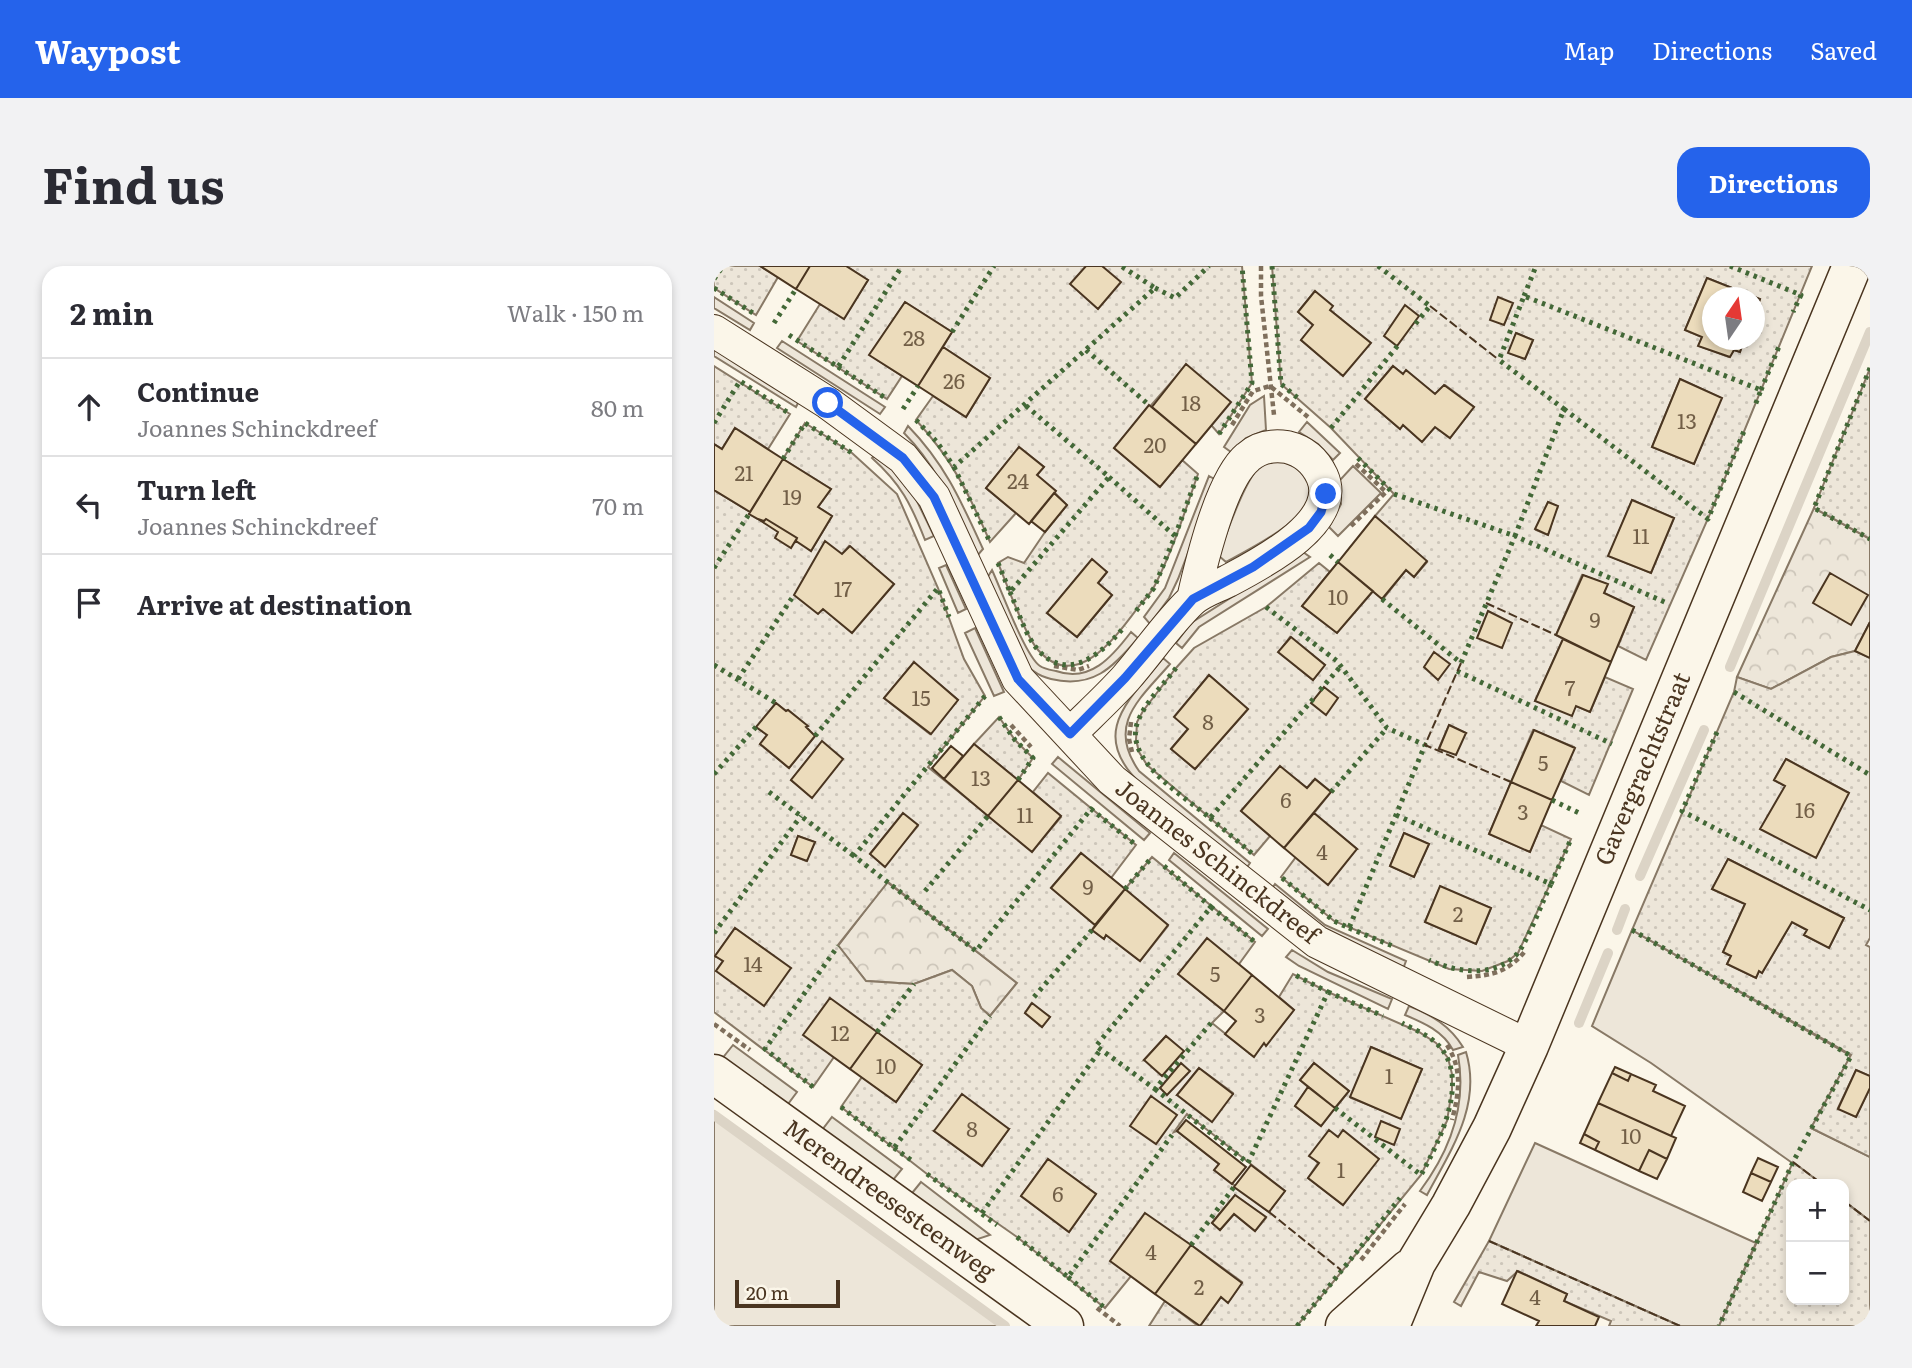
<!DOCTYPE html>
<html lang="en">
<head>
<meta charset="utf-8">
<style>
	:root { --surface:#fff; --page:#f2f2f3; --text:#2b2b33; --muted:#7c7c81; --line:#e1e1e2; --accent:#2563eb }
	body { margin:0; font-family:Literata,serif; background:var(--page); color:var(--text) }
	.controls { position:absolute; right:21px; bottom:21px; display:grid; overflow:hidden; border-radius:14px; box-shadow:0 4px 10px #0003 }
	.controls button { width:63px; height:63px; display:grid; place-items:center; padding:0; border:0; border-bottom:2px solid var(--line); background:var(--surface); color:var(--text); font:35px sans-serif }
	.compass { position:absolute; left:988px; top:21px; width:63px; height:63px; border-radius:50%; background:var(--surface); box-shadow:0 4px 10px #0003; rotate:13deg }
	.scale { position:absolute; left:21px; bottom:18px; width:105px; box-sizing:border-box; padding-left:7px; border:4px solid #4a3520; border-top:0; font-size:19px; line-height:24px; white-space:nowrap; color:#4a3520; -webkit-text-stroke:5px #fbf6e9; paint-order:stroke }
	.stop { position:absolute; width:21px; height:21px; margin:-16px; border:5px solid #2563eb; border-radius:50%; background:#fff }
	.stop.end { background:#2563eb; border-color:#fff; box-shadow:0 2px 7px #0008 }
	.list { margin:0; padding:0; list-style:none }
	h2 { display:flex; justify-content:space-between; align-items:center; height:91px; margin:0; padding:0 28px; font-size:30px }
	h2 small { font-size:23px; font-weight:400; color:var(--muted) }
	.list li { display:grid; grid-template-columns:46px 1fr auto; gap:21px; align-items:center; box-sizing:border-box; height:98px; padding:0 28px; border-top:2px solid var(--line) }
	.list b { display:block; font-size:26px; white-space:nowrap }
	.list p { margin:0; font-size:23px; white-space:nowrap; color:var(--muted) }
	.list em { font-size:23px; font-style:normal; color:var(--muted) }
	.icon { flex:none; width:38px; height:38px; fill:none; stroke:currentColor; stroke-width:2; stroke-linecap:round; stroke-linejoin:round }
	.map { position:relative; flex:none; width:1156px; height:1060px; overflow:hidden; border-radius:21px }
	header { display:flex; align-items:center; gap:42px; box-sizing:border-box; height:98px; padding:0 35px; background:var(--accent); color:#fff }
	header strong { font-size:33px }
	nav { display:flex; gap:38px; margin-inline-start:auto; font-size:24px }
	.intro { display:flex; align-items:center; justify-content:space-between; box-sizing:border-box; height:168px; padding:0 42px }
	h1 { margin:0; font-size:49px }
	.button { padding:18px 32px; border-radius:21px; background:var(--accent); color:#fff; font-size:24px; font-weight:700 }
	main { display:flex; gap:42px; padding:0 42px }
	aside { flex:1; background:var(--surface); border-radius:21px; box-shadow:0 4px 10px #0003 }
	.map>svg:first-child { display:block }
	.green { fill:#ede6d9; stroke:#887966; stroke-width:2 }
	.forest { fill:url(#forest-crowns); stroke:#887966; stroke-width:2 }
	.garden { fill:url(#garden-dots); stroke:#887966; stroke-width:2; fill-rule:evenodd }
	.parking { fill:#ede7d9; stroke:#887966; stroke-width:2 }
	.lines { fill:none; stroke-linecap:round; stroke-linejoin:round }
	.stream { stroke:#dcd4c6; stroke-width:10 }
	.building { fill:#ecdcbc; stroke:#4a3520; stroke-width:2 }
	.street-casing { stroke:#4a3520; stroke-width:34 }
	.secondary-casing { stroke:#4a3520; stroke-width:41 }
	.path { stroke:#7f6f5c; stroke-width:4.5; stroke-dasharray:5 3.5; stroke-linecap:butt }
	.street { stroke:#fbf6e9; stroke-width:32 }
	.secondary { stroke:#fbf6e9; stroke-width:38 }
	.hedge { stroke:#436837; stroke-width:5; stroke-dasharray:3.5 5; stroke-linecap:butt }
	.fence { stroke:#4a3520; stroke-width:2; stroke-dasharray:9 3.5; stroke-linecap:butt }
	.route { stroke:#2563eb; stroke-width:9 }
	.labels { text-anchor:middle; stroke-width:5; stroke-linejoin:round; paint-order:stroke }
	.number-label { font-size:21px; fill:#725f47 }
	.street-label { font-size:24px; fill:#4a3520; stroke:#fbf6e9 }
</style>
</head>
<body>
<header>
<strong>Waypost</strong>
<nav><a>Map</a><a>Directions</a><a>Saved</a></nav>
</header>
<div class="intro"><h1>Find us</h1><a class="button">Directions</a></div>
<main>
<aside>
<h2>2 min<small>Walk · 150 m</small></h2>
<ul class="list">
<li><svg class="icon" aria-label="ahead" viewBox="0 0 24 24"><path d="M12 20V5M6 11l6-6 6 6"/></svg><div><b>Continue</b><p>Joannes Schinckdreef</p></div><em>80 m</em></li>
<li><svg class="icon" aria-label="left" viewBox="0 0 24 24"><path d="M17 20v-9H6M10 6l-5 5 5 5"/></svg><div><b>Turn left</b><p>Joannes Schinckdreef</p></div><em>70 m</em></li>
<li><svg class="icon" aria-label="arrive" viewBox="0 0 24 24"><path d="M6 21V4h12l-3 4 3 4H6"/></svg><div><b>Arrive at destination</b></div></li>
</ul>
</aside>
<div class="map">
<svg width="1156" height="1060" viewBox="0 0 1156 1060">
	<defs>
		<pattern id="forest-crowns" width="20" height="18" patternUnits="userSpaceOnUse" patternTransform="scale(1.75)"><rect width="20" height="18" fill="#ede6d9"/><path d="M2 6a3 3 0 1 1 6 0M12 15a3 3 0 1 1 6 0" fill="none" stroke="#cdc6ba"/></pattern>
		<pattern id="garden-dots" width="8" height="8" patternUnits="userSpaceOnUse" patternTransform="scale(1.75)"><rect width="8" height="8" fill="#ede6d9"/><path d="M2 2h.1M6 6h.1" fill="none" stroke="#cdc6ba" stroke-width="1.8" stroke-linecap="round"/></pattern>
	</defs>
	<rect width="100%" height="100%" fill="#fbf6e9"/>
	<path class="green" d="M0 31 40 57 36 64 0 42Z
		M68 75 171 141 166 148 63 82Z
		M0 79 86 133 82 141 0 90Z
		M550 130 552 164 532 172 517 186 510 181 536 139Z
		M593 156 626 187 619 194 604 178 585 166Z
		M194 160C231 198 247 235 269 283L263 290C242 246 225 202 190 167Z
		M164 186 199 227 220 270 211 274C197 238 187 218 158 192Z
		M560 192 592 205C594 212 598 225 596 232 590 256 534 284 512 296L505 290C511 270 531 214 546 200 550 197 555 195 560 192Z
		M639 200 667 227 624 270 615 261 627 238 626 214Z
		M495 210 502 214 464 313 455 332 436 358 430 351 451 322Z
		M589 286 596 291 485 361 468 382 462 377 477 357Z
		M232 299 252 343 244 347 225 302Z
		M278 304C287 323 311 390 326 400 330 403 337 404 342 405 376 417 398 391 417 366L424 372C399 402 378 423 337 413 325 410 314 403 308 392 293 368 284 338 273 312Z
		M261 362 290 426 280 430 251 367Z
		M449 392 456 398C426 433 392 458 425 505L536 597 531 604 428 519C374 469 413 436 449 392Z
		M344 491 436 567 430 574 338 498Z
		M460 587 554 663 548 670 455 594Z
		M561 618 611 659 692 695 689 703 619 672 557 624Z
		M918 664 1137 790 1097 862 1156 891V955L1130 935V918H1108L937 797 878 760Z
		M578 684 614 706 678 733 674 743 585 700 572 691Z
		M695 740C718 749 736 760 749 781L739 784C729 765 710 757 691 749Z
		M752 786C768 839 737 884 713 929L706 925C736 885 753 839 744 789Z
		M0 845 272 1045 291 1060H0Z
		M821 877 1042 977 1005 1060H966L775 975Z"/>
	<path class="forest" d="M1100 242 1156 273V356L1141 385 1117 391 1057 423 1023 411Z
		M173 616 303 717 276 750 267 742 258 720 238 704 200 718 152 715 124 680Z"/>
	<path class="garden" d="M0 0H46L64 11 42 49 0 22Z
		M132 0H528L538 117 505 168 497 159 472 99 400 182 446 220 468 194 484 208C471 245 459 284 441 319 437 328 428 336 422 344 401 372 362 426 325 385 311 370 293 318 284 297L294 291 310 297 331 266 353 239 323 209 330 201 305 181 272 222 302 247 276 276C255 228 238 193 202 154L219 130 252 151 276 112 229 81 238 66 191 36 156 89 188 110 173 133 83 75 106 38 130 52 154 14ZM378 294 393 306 384 317 398 329 363 371 333 347Z
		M558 0H1098L999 241 932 394 904 380 920 341 890 327 893 318 868 309 842 369 849 373 821 435 862 440 876 446 891 411 919 423 875 529 847 515 860 481 819 464 775 568 816 586 827 559 857 573 804 687 794 695 768 705 735 703 620 655 567 611 582 591 643 583 600 547 617 526 601 513 593 522 566 501 527 545 556 570 540 589 433 499 425 486 422 474 423 456 429 445 462 402 480 382 552 341 605 297 616 306 588 340 623 367 659 325 669 333 692 304 700 311 713 296 661 250 680 228 617 162 567 118ZM993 12 1046 33 1041 48V74H1030L1026 86 1020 84 1015 91 985 80 988 71 971 64ZM601 25 616 44 656 77 629 109 587 74 599 59 584 46ZM802 67 819 74 811 93 795 87ZM679 100 689 108 692 105 721 128 731 119 760 141 736 172 721 161 708 175 689 159 686 163 651 133ZM966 113 1007 132 980 198 938 181ZM918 234 960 252 937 307 895 290ZM834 236 843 240 834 269 822 264ZM576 371 611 399 599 414 565 386ZM495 409 534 443 481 503 457 483 474 463 461 451ZM735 459 752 467 725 482ZM690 567 715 578 700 611 676 600ZM726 621 777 642 762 678 711 656Z
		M0 100 76 148 54 183 21 162 8 183 0 178Z
		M1156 102V273L1100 242Z
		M91 157 138 187 183 228 224 322 250 393 271 430 214 501 318 585 347 551 319 526 334 507 422 579 397 612 367 587 337 622 381 659 378 664 390 673 392 669 426 695 454 660 411 623 438 591 541 676 525 698 465 708 510 745 498 757 539 790 550 777 552 779 580 744 565 731 579 708 614 726 705 766 722 777 734 792 738 808V824L733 855 707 909 583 1060H486L507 1031 514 1036 528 1016 477 979 417 1010 391 1042 303 971 213 908 127 841 148 811 182 836 208 799 116 733 120 791 99 821 0 746V224L36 246 35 248C56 261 78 268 97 285L118 250 104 241 117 223 69 193ZM135 280 180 318 138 366 109 343 128 288ZM200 397 244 434 216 468 170 432ZM62 437 72 445 74 444 93 460 92 461 101 470 75 502 46 478 53 469 43 461ZM108 476 98 531 77 514ZM189 548 204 560 170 600 156 588ZM84 570 101 576 92 595 77 589ZM174 616 303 717 276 750 267 742 258 720 238 704 200 718 152 715 124 679ZM21 662 76 702 2 705 9 695 1 690ZM317 738 336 751 328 761 311 747ZM452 770 469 785 430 794ZM657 781 708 803 687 852 637 832ZM600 797 635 825 607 860 581 840 594 821 586 814ZM485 802 519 827V828L463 829ZM473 848 571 925 555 946 501 904 505 898 463 865 460 866ZM295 863 268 900 220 865ZM624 871 664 893 629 939 594 912 604 897 596 889ZM334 893 382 928 355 966 307 930ZM521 929 552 952 541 965 520 948 506 964 498 957Z
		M1141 385 1156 392V672L1152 679 1156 681V810L1142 804 1124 842 1142 851 1156 822V891L1097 862 1137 789 918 664 1020 426 1023 411 1057 423 1117 391ZM1072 493 1135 527 1071 520 1060 514ZM1014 593 1130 652 1115 682 1090 669 1093 664 1078 656 1048 707 1045 705 1042 712 1013 698 1017 690 1009 686 1031 638 998 623Z
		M285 451 301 474 319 492 304 514 260 478Z
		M1079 896 1108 918H1077V1034H1130V935L1156 955V1060H1005Z
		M775 975 966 1060H895L897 1055 850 1035 853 1028 804 1005 793 1015 765 1006 747 1040 740 1036Z
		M451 1035 484 1060H435Z"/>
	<path class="parking" d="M19 779 83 826 71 842 7 794Z
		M118 851 188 903 175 919 105 868Z
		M207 916 276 969 258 975 194 932Z"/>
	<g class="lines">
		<path class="stream" d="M1016 401 1156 66
			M926 610 990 464
			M903 664 911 643
			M865 757 894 687
			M0 849 291 1060"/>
	</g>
	<path class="building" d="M46 0H96L82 23Z
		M96 0H132L154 14 130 53 82 23Z
		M372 0H388L407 16 384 43 356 18Z
		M993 12 1046 33 1041 48V32H999V74H1030L1026 86 1020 84 1016 91 984 80 988 71 971 64Z
		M601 25 619 40 616 44 657 77 629 110 587 74 599 59 584 46Z
		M784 31 799 37 790 59 776 54Z
		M191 36 238 66 204 120 155 89Z
		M691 39 705 50 683 80 670 70Z
		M802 67 819 74 811 93 794 87Z
		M229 81 276 112 252 151 204 120Z
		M472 98 517 136 482 178 438 141Z
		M679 100 689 108 692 104 721 128 730 119 760 141 736 172 721 161 708 176 689 159 686 163 651 133Z
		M966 113 1008 132 980 198 938 181Z
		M435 139 482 178 446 221 400 182Z
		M21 162 69 193 36 246 0 224V178L8 183Z
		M305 181 330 201 323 209 342 225 315 258 272 222Z
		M69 193 117 223 104 241 118 250 97 285 82 275 83 272 52 253 50 255 44 253 35 248Z
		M340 227 353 239 331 266 317 255Z
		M918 234 960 252 937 307 894 290Z
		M834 236 844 240 834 269 821 263Z
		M661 250 713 295 700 311 692 304 668 333 624 296Z
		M44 253 50 255 52 253 83 272 77 282 61 272 64 266Z
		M111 275 128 288 136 280 180 318 138 367 109 343 104 348 80 329Z
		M378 293 393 306 384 317 398 329 363 371 333 347Z
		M624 296 659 325 623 367 588 340Z
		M1116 307 1154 329 1137 359 1099 337Z
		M869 309 894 318 890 327 920 341 897 396 842 369Z
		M774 345 798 357 788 382 763 372Z
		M1156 356V392L1141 385Z
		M577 371 611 399 599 414 564 386Z
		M849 373 897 396 876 446 862 440 858 450 821 435Z
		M720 386 736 398 724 414 710 401Z
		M200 396 244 434 217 468 170 432Z
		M495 409 534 443 481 503 457 483 474 463 460 451Z
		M610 421 624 432 612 449 597 437Z
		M62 437 72 445 74 444 94 460 92 461 101 470 75 502 46 478 53 469 42 461Z
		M735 459 752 467 742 489 725 483Z
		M820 464 861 482 838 534 797 516Z
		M108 475 129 493 98 532 77 514Z
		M260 478 304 514 274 550 230 513Z
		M237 480 249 490 230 513 218 502Z
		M1072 493 1135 527 1102 592 1046 563 1071 520 1060 514Z
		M566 500 593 522 601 513 617 526 570 582 527 545Z
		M304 514 347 550 318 586 274 550Z
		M797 516 838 534 816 586 775 568Z
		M189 547 204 559 171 601 156 588Z
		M600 547 643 583 614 619 570 582Z
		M690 567 715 578 700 611 676 600Z
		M84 570 101 576 93 595 77 589Z
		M367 587 411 623 381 659 337 622Z
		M1014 593 1130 652 1115 682 1090 669 1093 664 1078 656 1048 707 1045 705 1042 712 1013 698 1017 690 1009 686 1031 638 998 623Z
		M726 620 777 642 762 678 711 656Z
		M411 623 454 659 426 695 392 669 390 673 378 664Z
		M21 662 77 702 50 740 2 705 9 695 1 690Z
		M493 672 538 709 510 745 464 708Z
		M538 709 580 744 552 780 550 777 540 791 511 768 522 755 510 745Z
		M116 732 163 766 136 803 89 769Z
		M318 737 336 751 328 761 311 747Z
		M163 766 208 799 182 836 136 803Z
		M452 770 470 785 448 810 430 794Z
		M657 781 708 803 687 853 636 831Z
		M467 797 476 805 453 829 446 822Z
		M600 797 635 825 621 842 586 814Z
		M901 801 917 808 914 815 898 807Z
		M485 802 519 828 498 856 463 829Z
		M1142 804 1156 810V822L1142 851 1124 843Z
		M898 807 914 815 917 808 942 819 939 825 971 840 957 870 884 837Z
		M594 821 621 842 607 860 581 840Z
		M248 828 295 863 268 900 220 865Z
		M437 830 463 849 442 878 416 860Z
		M884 837 962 872 953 893 935 884 925 905 881 884 885 876 870 868Z
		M472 854 532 901 518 918 500 904 505 898 463 865Z
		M667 855 686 863 680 879 661 871Z
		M615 864 624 871 629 864 665 893 629 939 594 912 605 897 595 890Z
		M870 868 885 876 881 884 866 877Z
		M935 884 953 893 943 913 925 905Z
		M1044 892 1064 901 1057 916 1037 907Z
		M334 893 382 928 355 966 307 930Z
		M537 899 571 925 555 946 520 921Z
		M1037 907 1057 916 1048 935 1029 926Z
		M521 929 552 951 541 965 520 948 506 964 498 957Z
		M431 947 477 979 441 1028 396 995Z
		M477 979 528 1017 514 1037 507 1031 486 1060 441 1028Z
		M803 1005 853 1028 850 1035 885 1051 881 1060H822L825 1055 788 1038Z"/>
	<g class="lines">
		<g class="street-casing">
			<path id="street" d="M0 65 114 137 189 192 220 231 304 413 398 514 603 676 815 780
				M356 468C374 450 394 432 412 412 434 387 453 358 477 335 486 326 502 321 514 315 546 298 629 256 608 210 601 195 590 185 573 181 559 179 545 181 534 191 507 213 487 298 479 333"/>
		</g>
		<g class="secondary-casing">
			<path id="secondary" d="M0 808 350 1060
				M631 1060 695 1003
				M676 1060 702 997 737 939 778 862 815 780 1138 0"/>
		</g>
		<path class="path" d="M547 0V30L560 149
			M518 159 539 125 556 120 594 151
			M637 260 672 226 640 196
			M340 400 364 404 375 400
			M417 456 415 473 418 486
			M297 459 317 481
			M753 711C781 709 795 705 812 684
			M0 758 36 784
			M733 779C749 804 745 827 738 854
			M647 994 691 938
			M383 1042 406 1060"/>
		<use href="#street" class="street"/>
		<use href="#secondary" class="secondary"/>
		<path class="hedge" d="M558 0 567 118 585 133
			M664 0 716 40 698 62
			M1016 0 1087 29 1079 46
			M0 13 9 0
			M0 22 42 49
			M441 22 461 32 495 0
			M810 30 822 0
			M60 57 82 23
			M238 66 280 0
			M75 69 124 101 188 0
			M372 84 435 139
			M124 101 173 133
			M1156 102 1100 242 1156 273
			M1047 124 1066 78
			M189 143 204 120
			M850 143 994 253 1030 165
			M202 154 223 176 240 201 441 22 407 0
			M0 157 26 115 76 148
			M617 162 685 78
			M505 168 538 117 528 0
			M644 192 680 228 801 270 850 143 785 94 810 30 1047 124 1040 142
			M69 193 91 157 138 187
			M240 201 276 276
			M395 211 461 270 440 322 422 345
			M461 270 484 208
			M616 289 624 296
			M284 297 296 326 395 211 310 138
			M0 302 35 248
			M296 326C304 344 311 370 325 385 356 418 390 385 411 360
			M668 333 747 397 801 270 955 338
			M552 341 623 395 673 462 711 479 635 662 620 655 567 611
			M0 399 62 437
			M462 402C450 418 432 435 424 455 408 494 470 530 496 552L600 432
			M743 405 898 478
			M24 413 80 329
			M606 424 627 400
			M1020 426 1156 509
			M271 430 140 590 262 685 377 543 422 579
			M285 451 301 474 319 492 304 514
			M1003 466 968 545 1156 644
			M101 470 224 322 235 351
			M0 508 42 461
			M55 526 140 590
			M617 526 673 462
			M838 534 867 548
			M682 549 837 618C829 634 813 677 803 688 779 713 742 706 715 694
			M496 552 540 589
			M450 600 497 641
			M837 618 857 573
			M411 623 438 591
			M211 625 274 550
			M635 662 681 681
			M918 664 1137 790 1079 896 1005 1060
			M0 667 87 550
			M614 726 669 750
			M320 731 378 664
			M497 757 441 823 382 780 497 641 541 676
			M163 766 200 718
			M99 821 51 783 124 680
			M441 823 534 897 614 726 579 708
			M127 841 180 882 276 750
			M621 842 707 909C726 874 759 809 721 776 712 768 699 763 688 757
			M180 882 197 894
			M213 908 283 959
			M268 947 387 783
			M303 971 354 1011 458 869
			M477 979 520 921
			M354 1011 391 1042
			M583 1060 686 932"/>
		<path class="fence" d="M716 40 785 94
			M772 337 842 369
			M747 397 711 479 797 516
			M1079 896 1108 918
			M1130 935 1156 955
			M555 946 627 1004
			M775 975 966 1060"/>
	</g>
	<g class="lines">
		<path class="route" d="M114 137 189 192 220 231 304 413 356 468 411 412 479 333 539 301 595 262 607 246 612 228"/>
	</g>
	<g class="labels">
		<g class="number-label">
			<text x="200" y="80">28</text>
			<text x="240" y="123">26</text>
			<text x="477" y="145">18</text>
			<text x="973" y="163">13</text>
			<text x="441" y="187">20</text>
			<text x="30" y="215">21</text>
			<text x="304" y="223">24</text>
			<text x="78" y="239">19</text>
			<text x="927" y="278">11</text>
			<text x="129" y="331">17</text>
			<text x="624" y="339">10</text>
			<text x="881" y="362">9</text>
			<text x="856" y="430">7</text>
			<text x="207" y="440">15</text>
			<text x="494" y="464">8</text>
			<text x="829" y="505">5</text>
			<text x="267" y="520">13</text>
			<text x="572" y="542">6</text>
			<text x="1091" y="552">16</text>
			<text x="809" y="554">3</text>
			<text x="311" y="557">11</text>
			<text x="608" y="594">4</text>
			<text x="374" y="629">9</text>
			<text x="744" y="656">2</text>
			<text x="39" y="706">14</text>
			<text x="501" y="716">5</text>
			<text x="546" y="757">3</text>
			<text x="126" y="775">12</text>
			<text x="172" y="808">10</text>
			<text x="675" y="818">1</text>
			<text x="258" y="871">8</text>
			<text x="917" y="878">10</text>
			<text x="627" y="912">1</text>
			<text x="344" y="936">6</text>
			<text x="437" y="994">4</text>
			<text x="485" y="1029">2</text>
			<text x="821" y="1039">4</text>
		</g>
		<g class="street-label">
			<text transform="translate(929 503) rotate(-67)" y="8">Gavergrachtstraat</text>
			<text transform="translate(503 596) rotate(38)" y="8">Joannes Schinckdreef</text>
			<text transform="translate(175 934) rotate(36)" y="8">Merendreesesteenweg</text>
		</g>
	</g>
</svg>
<div class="controls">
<button>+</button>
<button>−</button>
</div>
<svg class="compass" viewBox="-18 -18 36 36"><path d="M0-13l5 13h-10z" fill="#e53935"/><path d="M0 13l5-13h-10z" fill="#7c7c81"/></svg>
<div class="scale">20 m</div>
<div class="stop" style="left:114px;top:137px"></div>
<div class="stop end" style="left:612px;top:228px"></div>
</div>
</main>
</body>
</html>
